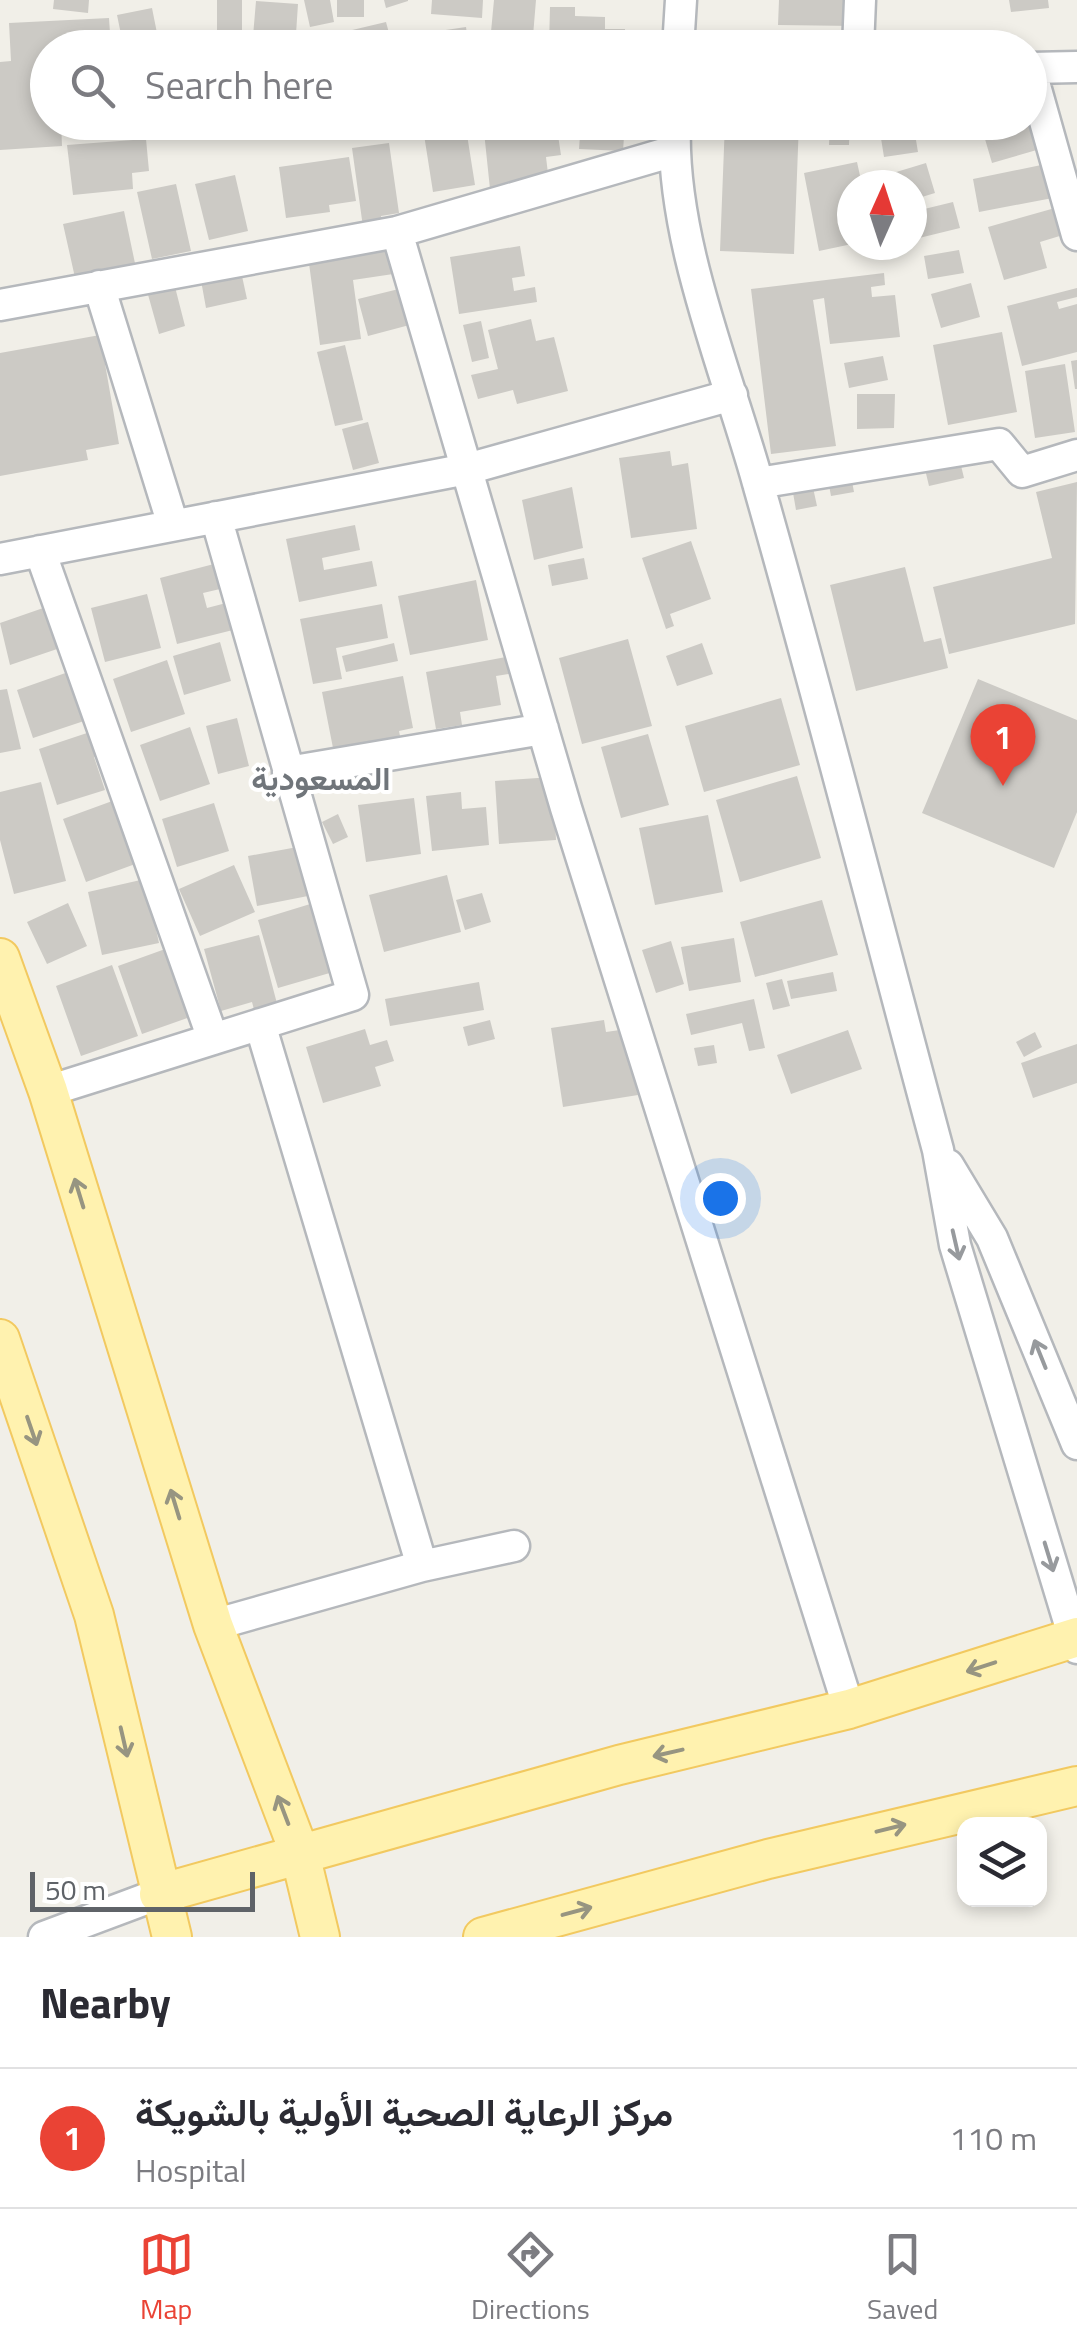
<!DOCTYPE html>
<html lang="en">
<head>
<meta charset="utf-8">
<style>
	:root { --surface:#fff; --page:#f7f7f7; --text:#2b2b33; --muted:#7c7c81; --line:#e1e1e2; --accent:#ea4335 }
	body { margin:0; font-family:"Titillium Web",Vazirmatn,sans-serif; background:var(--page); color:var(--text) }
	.controls { position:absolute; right:30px; bottom:30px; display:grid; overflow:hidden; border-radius:20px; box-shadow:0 5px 15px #0003 }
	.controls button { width:90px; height:90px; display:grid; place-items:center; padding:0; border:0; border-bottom:2px solid var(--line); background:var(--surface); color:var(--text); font:50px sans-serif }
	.compass { position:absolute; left:837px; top:170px; width:90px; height:90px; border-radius:50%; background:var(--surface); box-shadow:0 5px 15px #0003; rotate:3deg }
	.scale { position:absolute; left:30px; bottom:25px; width:225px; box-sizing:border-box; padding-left:10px; border:5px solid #5f6368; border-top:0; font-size:28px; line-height:35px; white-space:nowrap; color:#5f6368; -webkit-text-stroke:8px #fff; paint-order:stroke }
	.you { position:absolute; left:720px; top:1198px; width:35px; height:35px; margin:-25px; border:8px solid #fff; border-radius:50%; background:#1a73e8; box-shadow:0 0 0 15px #1a73e833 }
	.badge { display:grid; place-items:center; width:65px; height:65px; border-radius:50%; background:var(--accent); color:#fff; font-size:32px; font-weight:700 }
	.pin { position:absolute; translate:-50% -82px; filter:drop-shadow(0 2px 5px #0008) }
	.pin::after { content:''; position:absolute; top:52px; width:35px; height:30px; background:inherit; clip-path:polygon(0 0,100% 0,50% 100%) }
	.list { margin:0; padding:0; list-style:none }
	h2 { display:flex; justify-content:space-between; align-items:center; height:130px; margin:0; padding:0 40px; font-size:42px }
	h2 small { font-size:32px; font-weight:400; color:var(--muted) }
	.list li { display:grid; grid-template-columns:65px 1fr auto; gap:30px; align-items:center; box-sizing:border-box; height:140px; padding:0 40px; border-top:2px solid var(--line) }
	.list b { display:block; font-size:38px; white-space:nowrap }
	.list p { margin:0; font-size:32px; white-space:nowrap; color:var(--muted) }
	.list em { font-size:32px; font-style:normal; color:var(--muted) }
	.icon { flex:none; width:55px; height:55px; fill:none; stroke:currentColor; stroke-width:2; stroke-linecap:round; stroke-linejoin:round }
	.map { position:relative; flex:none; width:1077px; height:1937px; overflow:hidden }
	.search { position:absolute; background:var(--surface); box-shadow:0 5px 15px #0003; left:30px; right:30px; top:30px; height:110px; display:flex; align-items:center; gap:25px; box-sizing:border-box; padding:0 35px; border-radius:55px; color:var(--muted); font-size:38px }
	.sheet { height:270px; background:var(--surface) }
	nav { display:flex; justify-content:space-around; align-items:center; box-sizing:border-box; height:140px; border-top:2px solid var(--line); background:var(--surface); font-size:28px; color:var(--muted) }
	nav a { display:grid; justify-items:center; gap:5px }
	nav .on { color:var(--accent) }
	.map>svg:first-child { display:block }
	.building { fill:#cccac5 }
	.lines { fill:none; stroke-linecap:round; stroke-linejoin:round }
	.minor-casing { stroke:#b5b8bc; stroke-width:35 }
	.major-casing { stroke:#f2c960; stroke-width:42 }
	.minor { stroke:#fff; stroke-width:30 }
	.major { stroke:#fff2af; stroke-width:38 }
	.oneway { stroke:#979581 }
	.oneway2 { stroke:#979a9d }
	.labels { text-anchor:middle; stroke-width:8; stroke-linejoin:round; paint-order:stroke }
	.neighbourhood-label { font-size:32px; font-weight:bold; fill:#70757a; stroke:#fff }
</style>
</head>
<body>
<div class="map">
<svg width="1077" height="1937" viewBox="0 0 1077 1937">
	<rect width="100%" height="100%" fill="#f1efe8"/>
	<path class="building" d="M54 0H89L88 13 53 9Z
		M217 0H242V31H217Z
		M304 0H330L334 22 310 27Z
		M337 0H364V17H337Z
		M384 0H408V1L386 8Z
		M432 0H483L482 18 431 14Z
		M494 0H536L533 36 491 32Z
		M779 0H857V26L778 25Z
		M1009 0H1048L1049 8 1011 12Z
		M256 1 298 4 296 34 307 35 306 48H252Z
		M550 7H575V16L605 17V29H625V48L549 46Z
		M152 8 158 38 123 44 117 15Z
		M109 18 111 48H48V122H61L62 146 0 150V62L11 61 9 23Z
		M386 22 393 48H352L348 31Z
		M466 27 469 48H407L405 36Z
		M346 36 349 48H315L314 43Z
		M1030 102 1047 147 992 163 980 122H1030Z
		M136 122H165V124L138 131Z
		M262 122H325L326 130 264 138Z
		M422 122H465L475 185 433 192Z
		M483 122H556L561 155 546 157 549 182 490 189Z
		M581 122H625L623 151 579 149Z
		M725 122H799L794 254 720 251Z
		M830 122H850L849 145H829Z
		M913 122 918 152 884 157 879 126Z
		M146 139 149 171 132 173 133 189 73 195 67 145Z
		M389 143 399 213 381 216 382 225 363 227 352 148Z
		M349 157 356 201 329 205 330 212 286 218 279 167Z
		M857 162 862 185H852V244L819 251 804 173Z
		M926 163 935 193 912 200V185H897L893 173Z
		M1051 163 1058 197 979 212 973 179Z
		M235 175 248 231 209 240 195 184Z
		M176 184 191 251 152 259 137 192Z
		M953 202 960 228 915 239 912 212Z
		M1055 208 1063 235 1040 242 1047 268 1004 280 988 227Z
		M124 211 136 268 76 282 63 224Z
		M396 245 400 273 353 280 361 339 320 345 308 256Z
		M520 246 525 276 512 278 514 291 535 287 537 302 459 314 450 257Z
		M959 250 964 273 928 279 924 256Z
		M240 267 247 299 206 308 200 275Z
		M884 273 885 285 871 287 872 297 895 295 900 337 830 344 824 298 813 300 836 446 771 454 751 289Z
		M174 283 185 326 159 334 147 291Z
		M971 283 980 317 941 328 931 294Z
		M407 287 417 323 368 336 358 299Z
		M1077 288V297L1057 302 1059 309 1077 304V352L1022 366 1007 306Z
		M531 319 536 341 554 337 568 391 517 404 513 390 478 399 471 375 498 369 488 330Z
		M481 321 489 358 472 362 463 325Z
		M1002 332 1017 412 948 425 933 345Z
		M100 335 119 444 86 450 88 460 0 476V353Z
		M345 345 363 420 335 426 317 352Z
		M883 356 888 380 849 388 844 363Z
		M1077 360V389H1075L1071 361Z
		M1065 364 1075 432 1035 438 1025 371Z
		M857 394H895L894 428 857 429Z
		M368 422 379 463 353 470 342 429Z
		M670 451 672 466 688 463 697 529 631 538 619 458Z
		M958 453 964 478 929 486 923 461Z
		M851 476 854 492 831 496 828 480Z
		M1077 482 1075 624 949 654 933 587 1052 558 1036 492Z
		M812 483 817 506 796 510 792 487Z
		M572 487 583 548 534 560 522 500Z
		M355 525 360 550 322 558 324 570 372 561 377 586 299 602 286 539Z
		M691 541 711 599 670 614 674 626 666 629 642 558Z
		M584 558 588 579 552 586 548 565Z
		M214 564 220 589 203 593 207 608 230 602 237 629 177 644 160 578Z
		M905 567 924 642 941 638 948 668 856 691 830 585Z
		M476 580 488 640 410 655 398 596Z
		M147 594 161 648 105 662 91 608Z
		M382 604 388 638 336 648 342 679 313 684 300 619Z
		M49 606 63 647 10 665 0 623Z
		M628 639 652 726 582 744 559 658Z
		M220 642 231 681 184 695 173 656Z
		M394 643 398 661 346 672 342 656Z
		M702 643 713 674 677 686 666 656Z
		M512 656 515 673 496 676 501 705 460 712 462 725 436 729 426 672Z
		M167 660 185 714 131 732 113 679Z
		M74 670 90 719 33 738 17 690Z
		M403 676 413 728 399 731 403 751 374 757 371 741 333 748 322 692Z
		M978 679 1077 720V812L1054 868 922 813Z
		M7 689 21 749 0 753V690Z
		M781 698 800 765 704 792 685 726Z
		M237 718 249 766 218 774 206 726Z
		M190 727 210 784 160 801 140 745Z
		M93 731 100 755 94 757 105 790 57 805 39 749Z
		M648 734 669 805 621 818 601 747Z
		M797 776 821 858 740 882 716 800Z
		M553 777 556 840 499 844 495 781Z
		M41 782 66 881 14 894 0 840V792Z
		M461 792 462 809 486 807 489 845 432 851 426 796Z
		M414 798 421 854 366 862 358 805Z
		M115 800 138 863 86 882 63 819Z
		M214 803 229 851 177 867 162 819Z
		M338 814 348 837 333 844 322 822Z
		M708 815 723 892 655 905 639 828Z
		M303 846 313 895 257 906 248 856Z
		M234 865 255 912 200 936 179 889Z
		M447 875 461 932 384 952 369 895Z
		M145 879 159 943 102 955 88 892Z
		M482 893 491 922 465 930 456 900Z
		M822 900 838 955 755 977 740 922Z
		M320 901 340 970 278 988 258 920Z
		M68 903 87 946 47 964 27 922Z
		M259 935 280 1015 257 1021 252 1002 221 1011 204 949Z
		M734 938 741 982 689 991 681 947Z
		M671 941 684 984 656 993 642 950Z
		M168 948 193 1016 142 1034 118 966Z
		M112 965 138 1036 81 1056 56 986Z
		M833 972 837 991 791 999 787 981Z
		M782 979 790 1006 773 1010 766 983Z
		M479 982 484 1010 390 1026 385 999Z
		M754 999 765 1048 749 1051 742 1023 691 1035 686 1014Z
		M490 1020 495 1039 468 1046 463 1027Z
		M604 1020 606 1032 627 1029 638 1095 563 1107 551 1028Z
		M365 1029 370 1045 387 1040 394 1061 375 1067 381 1086 323 1103 306 1047Z
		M848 1030 862 1069 791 1094 777 1055Z
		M1035 1032 1042 1047 1024 1057 1016 1042Z
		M1077 1044V1083L1033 1098 1021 1063Z
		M714 1045 717 1063 698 1066 694 1048Z"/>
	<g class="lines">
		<g class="minor-casing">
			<path id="minor" d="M678 48 681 0
				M858 48 860 0
				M1030 68 1077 235
				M1030 68 1077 67
				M675 122C670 239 727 371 758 483 821 704 878 927 938 1150L955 1245 1077 1648
				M397 232 566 808 849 1709
				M99 286 173 525
				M0 305 397 232 674 151
				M758 483 999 444 1022 472 1077 455
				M40 551 213 1039
				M0 559 467 469 732 395
				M288 772 543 729
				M260 1024 422 1566
				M48 1091 353 995 216 517
				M948 1165 992 1238 1077 1444
				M213 1625 422 1566 514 1546
				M44 1937 159 1894"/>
		</g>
		<g class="major-casing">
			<path id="major" d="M0 958 48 1091 213 1625 300 1854 320 1937
				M0 1339 94 1615 172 1937
				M159 1894 619 1765 849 1709 1077 1637
				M483 1937 768 1859 1077 1786"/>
		</g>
		<use href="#minor" class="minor"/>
		<use href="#major" class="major"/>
	</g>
	<defs><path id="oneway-shaft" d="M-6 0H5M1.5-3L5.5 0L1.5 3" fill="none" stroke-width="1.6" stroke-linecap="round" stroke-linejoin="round" transform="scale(2.5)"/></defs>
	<g class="oneway">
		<use href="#oneway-shaft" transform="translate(79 1193) rotate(-107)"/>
		<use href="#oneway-shaft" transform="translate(32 1431) rotate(71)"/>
		<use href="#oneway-shaft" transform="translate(175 1504) rotate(-107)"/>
		<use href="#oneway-shaft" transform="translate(981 1667) rotate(162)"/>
		<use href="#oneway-shaft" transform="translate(124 1742) rotate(77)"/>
		<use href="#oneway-shaft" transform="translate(668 1753) rotate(167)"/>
		<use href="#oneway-shaft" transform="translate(283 1810) rotate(-111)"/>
		<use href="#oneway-shaft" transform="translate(891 1828) rotate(-14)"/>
		<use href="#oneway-shaft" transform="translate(577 1911) rotate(-15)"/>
	</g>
	<g class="oneway2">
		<use href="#oneway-shaft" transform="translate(956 1245) rotate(77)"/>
		<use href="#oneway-shaft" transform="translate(1040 1354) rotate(-112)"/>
		<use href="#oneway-shaft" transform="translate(1049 1557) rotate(73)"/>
	</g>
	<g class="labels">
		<g class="neighbourhood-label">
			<text x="321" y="790">المسعودية</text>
		</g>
	</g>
</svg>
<div class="controls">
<button><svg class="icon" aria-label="layers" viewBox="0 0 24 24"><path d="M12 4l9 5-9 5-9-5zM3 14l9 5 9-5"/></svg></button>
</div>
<svg class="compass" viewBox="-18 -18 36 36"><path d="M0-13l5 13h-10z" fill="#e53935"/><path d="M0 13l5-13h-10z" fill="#7c7c81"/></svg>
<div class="scale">50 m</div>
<div class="you"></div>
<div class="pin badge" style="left:1003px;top:786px">1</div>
<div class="search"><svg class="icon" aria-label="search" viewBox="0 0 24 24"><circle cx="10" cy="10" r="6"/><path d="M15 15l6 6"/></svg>Search here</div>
</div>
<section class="sheet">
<h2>Nearby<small></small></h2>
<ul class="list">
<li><span class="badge">1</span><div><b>مركز الرعاية الصحية الأولية بالشويكة</b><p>Hospital</p></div><em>110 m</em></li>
</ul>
</section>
<nav>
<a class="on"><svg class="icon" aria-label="map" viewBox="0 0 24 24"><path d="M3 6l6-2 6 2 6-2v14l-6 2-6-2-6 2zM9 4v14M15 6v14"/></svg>Map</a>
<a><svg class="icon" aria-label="directions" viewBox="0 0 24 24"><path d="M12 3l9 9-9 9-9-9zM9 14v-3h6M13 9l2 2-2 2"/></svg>Directions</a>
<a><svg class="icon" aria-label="saved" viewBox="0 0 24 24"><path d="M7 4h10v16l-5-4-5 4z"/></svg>Saved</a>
</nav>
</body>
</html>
